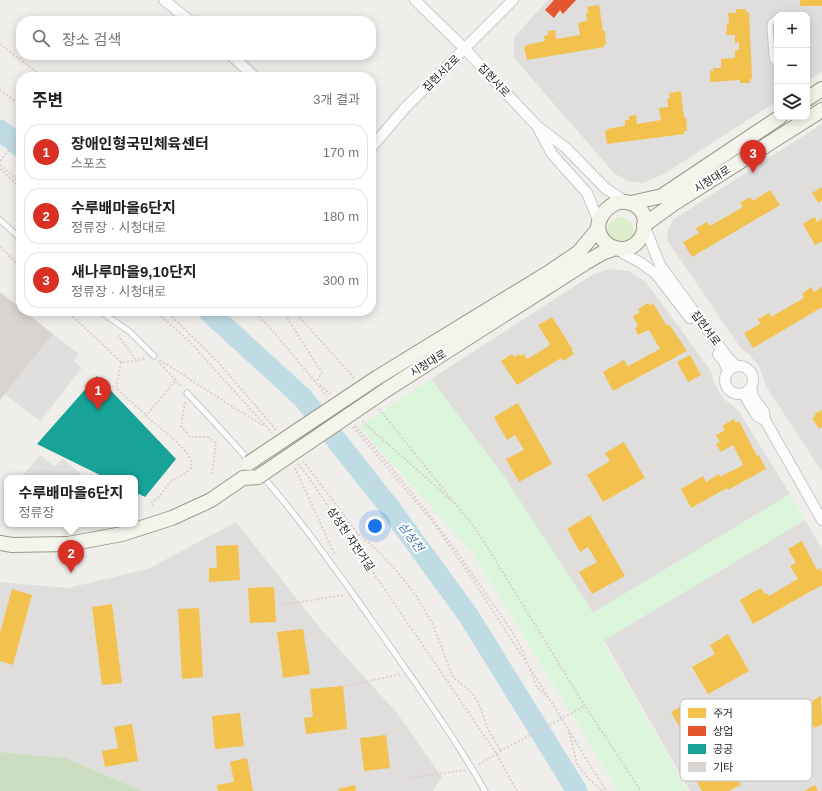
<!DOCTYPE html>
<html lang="ko">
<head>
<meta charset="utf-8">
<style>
	:root { --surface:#fff; --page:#f6f6f6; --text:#202124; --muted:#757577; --line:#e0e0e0; --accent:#d93025 }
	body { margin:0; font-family:Arial,"Noto Sans KR",sans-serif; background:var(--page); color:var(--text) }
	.controls { position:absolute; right:12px; top:12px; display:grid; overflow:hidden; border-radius:8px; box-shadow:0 2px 10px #0003 }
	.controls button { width:36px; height:36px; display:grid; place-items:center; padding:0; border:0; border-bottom:1px solid var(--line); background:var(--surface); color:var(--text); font:20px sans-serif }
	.you { position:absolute; left:375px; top:526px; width:14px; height:14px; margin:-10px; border:3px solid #fff; border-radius:50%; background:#1a73e8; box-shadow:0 0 0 6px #1a73e833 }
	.badge { display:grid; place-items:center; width:26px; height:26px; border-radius:50%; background:var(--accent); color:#fff; font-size:13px; font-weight:700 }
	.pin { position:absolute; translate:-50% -33px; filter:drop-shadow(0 1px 2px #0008) }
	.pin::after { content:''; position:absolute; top:21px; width:14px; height:12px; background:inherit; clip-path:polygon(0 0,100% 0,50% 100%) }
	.popup { position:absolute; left:4px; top:475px; width:134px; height:52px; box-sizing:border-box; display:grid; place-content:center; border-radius:8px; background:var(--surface); filter:drop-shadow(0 1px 3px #0005); font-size:13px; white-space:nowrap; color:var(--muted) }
	.popup b { font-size:15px; color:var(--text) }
	.popup::after { content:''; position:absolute; left:50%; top:100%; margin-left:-8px; border:8px solid transparent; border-top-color:var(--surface) }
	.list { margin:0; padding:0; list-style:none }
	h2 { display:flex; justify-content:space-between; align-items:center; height:52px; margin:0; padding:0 16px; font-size:17px }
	h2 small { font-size:13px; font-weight:400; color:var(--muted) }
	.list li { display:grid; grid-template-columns:26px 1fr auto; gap:12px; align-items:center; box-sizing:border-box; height:56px; margin:0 8px 8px; padding:0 8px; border:1px solid var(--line); border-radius:16px }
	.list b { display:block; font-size:15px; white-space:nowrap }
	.list p { margin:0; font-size:13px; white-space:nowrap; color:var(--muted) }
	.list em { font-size:13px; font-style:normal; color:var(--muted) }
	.icon { flex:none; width:22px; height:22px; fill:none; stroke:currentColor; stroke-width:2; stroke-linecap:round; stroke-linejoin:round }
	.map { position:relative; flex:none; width:822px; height:791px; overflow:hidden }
	.search { position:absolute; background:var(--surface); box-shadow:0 2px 10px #0003; left:16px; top:16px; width:360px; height:44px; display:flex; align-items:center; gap:10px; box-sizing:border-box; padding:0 14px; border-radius:16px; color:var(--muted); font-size:15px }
	.panel { position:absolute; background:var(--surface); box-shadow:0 2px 10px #0003; left:16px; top:72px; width:360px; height:244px; border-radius:16px }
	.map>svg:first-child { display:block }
	.residential { fill:#dfdedc }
	.grass { fill:#ddeccb }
	.forest { fill:#cbdec1 }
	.park { fill:#daf5da }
	.parking { fill:#e0dfde }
	.homes { fill:#f2c14e }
	.shops { fill:#e4572e }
	.public { fill:#17a398 }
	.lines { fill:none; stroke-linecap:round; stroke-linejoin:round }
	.river { stroke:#bfdbe3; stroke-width:21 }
	.building { fill:#d7d4d2 }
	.lane-casing { stroke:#c9c8c7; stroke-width:7 }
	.street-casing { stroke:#c9c8c7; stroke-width:12 }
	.secondary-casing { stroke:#999a82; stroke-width:16 }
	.path { stroke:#dccecd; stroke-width:2; stroke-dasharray:2 2; stroke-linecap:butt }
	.lane { stroke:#fdfcfc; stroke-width:5 }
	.street { stroke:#fdfcfc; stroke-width:10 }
	.secondary { stroke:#f4f4ed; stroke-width:14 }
	.secondary-bridge-casing { stroke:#999a82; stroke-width:16; stroke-linecap:butt }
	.secondary-bridge { stroke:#f4f4ed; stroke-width:14 }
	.labels { text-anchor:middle; stroke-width:4; stroke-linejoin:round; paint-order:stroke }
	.street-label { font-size:11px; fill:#222; stroke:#fff }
	.water-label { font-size:12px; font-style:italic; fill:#4a7aab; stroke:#fff }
	.key { fill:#fff; stroke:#bdbdbd; stroke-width:1 }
	.key-label { font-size:11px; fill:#222 }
</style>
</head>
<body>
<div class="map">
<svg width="822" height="791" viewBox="0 0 822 791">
	<rect width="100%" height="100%" fill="#f0eeeb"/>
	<path class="residential" d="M548 0H822V72L807 81V15H777V101L664 174 643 183 627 181 614 173 514 58V37Z
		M822 124V472L766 386 759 366 749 354 742 350 667 240 668 229 674 219Z
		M609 269 629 271 646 282 711 371 714 383 724 399 738 410 790 494 593 613 503 475 431 379 592 275Z
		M805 520 822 549V791H690L604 640Z
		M236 522 320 628 397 713 442 777 433 791H142L66 758 0 752V582L68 588 148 569Z"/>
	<path class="grass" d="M619 217C633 218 638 232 629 242L615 244C613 241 608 237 607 233 605 225 613 219 619 217Z"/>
	<path class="forest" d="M0 752 66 758 142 791H0Z"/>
	<path class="park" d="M431 379 503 475 593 613 790 494 805 520 602 641 688 791H619L472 552 359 427Z"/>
	<path class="parking" d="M53 334 79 354 74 361 82 368 40 421 5 394Z
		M40 455 55 467 63 459 85 477 83 478H21Z"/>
	<path class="homes" d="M800 0H822V6H800Z
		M599 5 603 31H605L606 44 604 45V47L527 60 524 47H526V45L545 41 544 36 548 35V31L555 30 556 39 580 35 578 23 587 21 586 13H588L587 7Z
		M736 9H746V12H749L752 79H750V83H740V80L710 82V71H713V68H721V59L735 58V50H739V42L735 43V35H726L727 23H729L728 13H736Z
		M681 91 684 118 686 117 687 131H684V134L607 144 605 131H607V129L625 126V120H629V116L636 115 637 124 661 120 659 108 668 107 667 99 670 98 669 93Z
		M822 187V201L819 203 812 193Z
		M770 190 780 205 692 257 683 242 699 233 696 228 707 222 710 226 743 207 740 203 750 197 753 201Z
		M814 217 817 222 822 218V241L815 245 803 224Z
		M811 287 814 292 822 287V307L753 348 744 333 760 324 758 319 769 313 771 317 804 298 802 294Z
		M648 303 650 306 653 303 667 326 669 324 687 351 613 391 603 372 624 360 628 366 660 349 649 330 638 335 635 328 638 326 633 316 640 312 638 309Z
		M552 317 573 350 571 351 574 354 563 361 561 358 517 385 501 361 512 354 515 357 519 354 520 356 524 354 527 359 546 348 550 344 538 325Z
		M690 355 701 375 688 382 677 362Z
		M518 403 552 464 519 482 506 459 524 450 515 435 507 440 494 417Z
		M822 410V427L819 429 812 418 816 416 814 414Z
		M734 419 736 423 739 421 757 456 759 455 766 469 728 490 727 488 691 508 681 489 703 476 706 482 719 474 720 477 743 465 733 445 721 452 716 444 720 442 716 435 725 430 722 426Z
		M624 442 645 478 603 502 587 475 610 461 605 453Z
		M590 515 625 576 592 594 579 572 597 562 588 547 580 552 567 529Z
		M802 541 817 570 820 568 822 573V585L753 624 740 600 761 588 764 594 767 593 769 596 798 579 790 566 796 563 788 549Z
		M238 545 240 580 209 582V568H217L216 546Z
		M274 587 276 622 250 623 248 588Z
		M12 589 32 595 13 665 0 661V633Z
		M112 604 122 683 102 685 92 607Z
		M199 608 203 677 182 679 178 609Z
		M303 629 310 674 283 678 277 632Z
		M728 634 749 671 708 694 692 667 715 654 710 645Z
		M343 686 347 729 306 734 304 718 313 717 310 689Z
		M821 696 822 724 815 728 813 726 810 727 802 708 813 702 812 701Z
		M694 699 741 785 728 791H702L696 780 713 770 692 731 684 735 671 712Z
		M240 713 244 746 215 749 212 716Z
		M132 724 138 761 105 767 102 751 118 748 114 727Z
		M386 735 390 768 364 771 360 738Z
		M247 758 253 791H218L217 785 234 782 230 762Z
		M355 785 356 791H339L338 789Z
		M815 785 818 791H804Z"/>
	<path class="shops" d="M554 0H576L563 14 560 10 554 18 545 10Z"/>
	<path class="public" d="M97 376 176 459 145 497 135 492V478H106L37 444Z"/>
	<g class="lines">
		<path class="river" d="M0 130 21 147
			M208 311 303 398 390 508 468 615 577 791"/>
	</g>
	<path class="building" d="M0 292 21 308V311H24L53 334 0 400Z"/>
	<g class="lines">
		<g class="lane-casing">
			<path id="lane" d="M777 17 771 22 770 26 772 55 773 60 777 65
				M0 220 21 239
				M100 311 130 332 154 356
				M187 393C222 430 257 468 289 508 326 554 360 604 394 652 426 698 458 743 485 791"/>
		</g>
		<g class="street-casing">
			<path id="street" d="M164 0 190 21
				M415 0 465 49 537 126 566 148 605 188 626 202
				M231 55 255 77
				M538 128 552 154 587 193 599 222
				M371 148 405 108 513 0
				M644 225 660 265 728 358 736 366
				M616 249 641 263 656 274 690 318
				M718 354 723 360 728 371
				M725 380a14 14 0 1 1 28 0a14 14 0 1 1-28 0Z
				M751 387 753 397 764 412 765 420 822 520
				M746 398 757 416 765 420"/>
		</g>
		<g class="secondary-casing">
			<path id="secondary" d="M807 99 822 89
				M618 202C658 199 649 251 620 249 614 248 608 246 604 241 591 226 602 209 618 202Z
				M631 203 662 196 780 117
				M644 225 673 204 822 110
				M378 377 548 273 579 252 598 229
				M386 390 585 263 602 253 616 248
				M0 543 12 545 68 544 122 534 172 518 211 500 243 478 258 477"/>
		</g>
		<path class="path" d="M0 44 43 77
			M0 90 21 106
			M0 161 21 136
			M0 165 21 183
			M0 169 21 188
			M0 247 21 267
			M67 311 121 362 137 361 145 358
			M155 311 189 341 272 433
			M166 311 219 363 276 430
			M253 311 273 331 327 396
			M283 311 322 373 316 382
			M294 311 355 379
			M118 335 136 360
			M160 360 225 402 264 426
			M158 361 182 387
			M121 362 116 388 146 415
			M320 385 330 394
			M185 402 181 426 190 437H208L216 443 212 474
			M379 409 478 532 585 706 641 791
			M362 421 452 501
			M355 426C404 480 448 537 488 597 502 617 520 640 527 662
			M353 427 432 521 467 571 544 690 606 791
			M303 461 358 534 377 550 395 569 417 597 433 625 453 677 472 693 478 702 488 729 501 751 478 765
			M298 464 307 475 496 753 517 791
			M295 468 334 553
			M153 506 151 503 159 497 170 482 186 473 191 468C191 465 192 463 191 461 187 447 157 426 146 416L176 380
			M66 524V525
			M282 605 344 595
			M530 670 537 687 547 697
			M347 686 401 674
			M569 732 577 764 588 778 602 791
			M500 751 585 706
			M408 778 465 770"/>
		<use href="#lane" class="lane"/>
		<use href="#street" class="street"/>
		<use href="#secondary" class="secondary"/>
		<g class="secondary-bridge-casing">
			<path id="secondary-bridge" d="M249 463 378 377
				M258 477 386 390"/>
		</g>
		<use href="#secondary-bridge" class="secondary-bridge"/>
	</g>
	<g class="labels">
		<g class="street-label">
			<text transform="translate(441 73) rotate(-45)" y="4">집현서2로</text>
			<text transform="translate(494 80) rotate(47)" y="4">집현서로</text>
			<text transform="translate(712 179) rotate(-32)" y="4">시청대로</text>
			<text transform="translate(706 328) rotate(53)" y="4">집현서로</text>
			<text transform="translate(428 363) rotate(-32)" y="4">시청대로</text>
			<text transform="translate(351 539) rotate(56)" y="4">삼성천 자전거길</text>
		</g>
		<g class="water-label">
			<text transform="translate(411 537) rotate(54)" y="4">삼성천</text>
		</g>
	</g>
	<rect x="680" y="699" width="132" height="82" rx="6" class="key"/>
	<rect x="688" y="708" width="18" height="10" fill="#f2c14e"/>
	<rect x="688" y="726" width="18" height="10" fill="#e4572e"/>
	<rect x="688" y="744" width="18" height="10" fill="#17a398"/>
	<rect x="688" y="762" width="18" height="10" fill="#d7d4d2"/>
	<g class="key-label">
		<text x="713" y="717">주거</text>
		<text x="713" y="735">상업</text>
		<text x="713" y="753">공공</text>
		<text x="713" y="771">기타</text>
	</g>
</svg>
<div class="controls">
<button>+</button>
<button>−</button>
<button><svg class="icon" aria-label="layers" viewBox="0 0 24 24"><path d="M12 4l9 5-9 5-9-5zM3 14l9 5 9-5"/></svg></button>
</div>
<div class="you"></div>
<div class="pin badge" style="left:98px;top:410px">1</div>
<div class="pin badge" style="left:71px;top:573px">2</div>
<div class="popup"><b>수루배마을6단지</b>정류장</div>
<div class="pin badge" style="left:753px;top:173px">3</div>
<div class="search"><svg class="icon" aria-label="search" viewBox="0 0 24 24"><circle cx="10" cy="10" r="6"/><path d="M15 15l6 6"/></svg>장소 검색</div>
<section class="panel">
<h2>주변<small>3개 결과</small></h2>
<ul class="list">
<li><span class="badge">1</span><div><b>장애인형국민체육센터</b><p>스포츠</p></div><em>170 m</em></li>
<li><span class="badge">2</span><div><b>수루배마을6단지</b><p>정류장 · 시청대로</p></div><em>180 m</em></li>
<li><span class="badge">3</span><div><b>새나루마을9,10단지</b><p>정류장 · 시청대로</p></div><em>300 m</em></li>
</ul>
</section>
</div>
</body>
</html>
